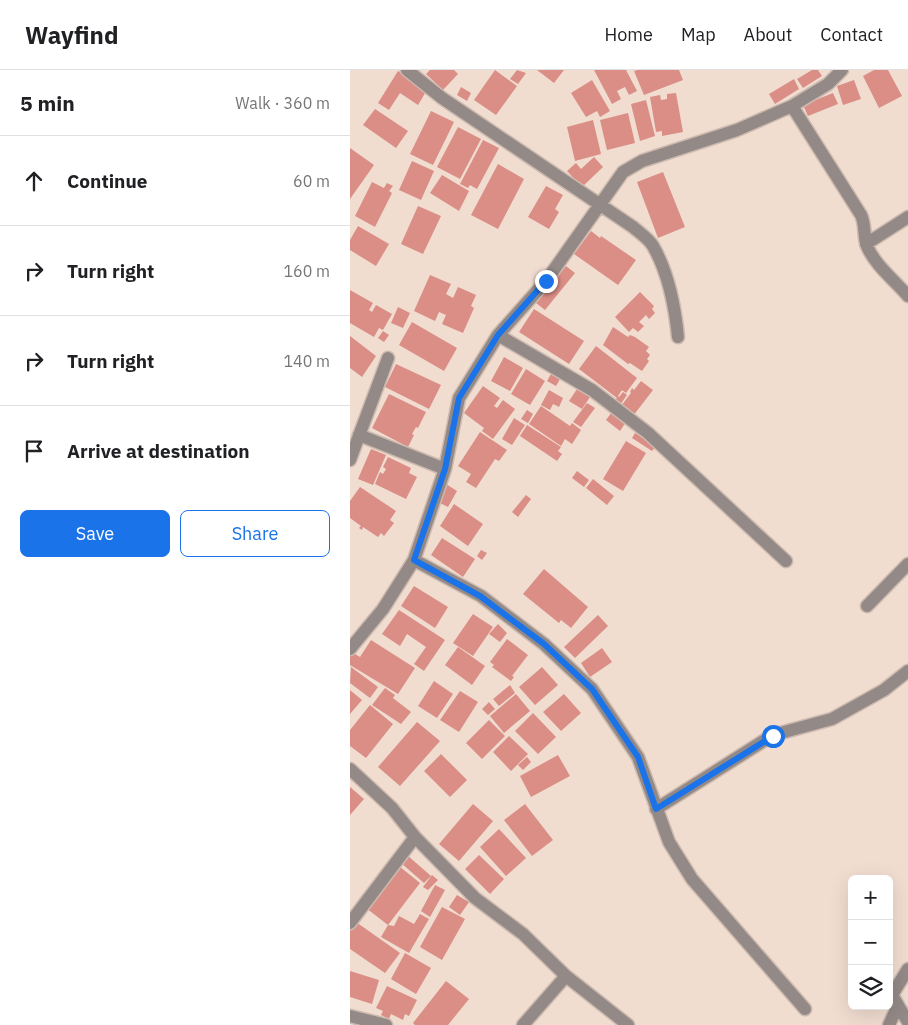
<!DOCTYPE html>
<html lang="en">
<head>
<meta charset="utf-8">
<style>
	:root { --surface:#fff; --page:#f6f6f6; --text:#202124; --muted:#757577; --line:#e0e0e0; --accent:#1a73e8 }
	body { margin:0; font-family:"IBM Plex Sans",sans-serif; background:var(--page); color:var(--text) }
	.controls { position:absolute; right:15px; bottom:15px; display:grid; overflow:hidden; border-radius:8px; box-shadow:0 5px 20px #0002 }
	.controls button { width:45px; height:45px; display:grid; place-items:center; padding:0; border:0; border-bottom:1px solid var(--line); background:var(--surface); color:var(--text); font:25px sans-serif }
	.stop { position:absolute; width:15px; height:15px; margin:-11px; border:4px solid #1a73e8; border-radius:50%; background:#fff }
	.stop.end { background:#1a73e8; border-color:#fff; box-shadow:0 1px 5px #0008 }
	.list { margin:0; padding:0; list-style:none }
	h2 { display:flex; justify-content:space-between; align-items:center; height:65px; margin:0; padding:0 20px; font-size:21px }
	h2 small { font-size:16px; font-weight:400; color:var(--muted) }
	.list li { display:grid; grid-template-columns:32px 1fr auto; gap:15px; align-items:center; box-sizing:border-box; height:90px; padding:0 20px; border-top:1px solid var(--line) }
	.list b { display:block; font-size:19px; white-space:nowrap }
	.list em { font-size:16px; font-style:normal; color:var(--muted) }
	.actions { display:flex; gap:10px; padding:15px 20px }
	.actions a { flex:1; padding:11px 0; border:1px solid var(--accent); border-radius:8px; text-align:center; font-size:18px; color:var(--accent) }
	.actions .main { background:var(--accent); color:#fff }
	.icon { flex:none; width:28px; height:28px; fill:none; stroke:currentColor; stroke-width:2; stroke-linecap:round; stroke-linejoin:round }
	.map { position:relative; flex:none; width:558px; height:955px; overflow:hidden }
	header { display:flex; align-items:center; gap:30px; box-sizing:border-box; height:70px; padding:0 25px; background:var(--surface); border-bottom:1px solid var(--line) }
	header strong { font-size:24px }
	nav { display:flex; gap:28px; margin-inline-start:auto; font-size:18px }
	main { display:flex }
	aside { flex:1; background:var(--surface) }
	.map>svg:first-child { display:block }
	.building { fill:#da8e86 }
	.lines { fill:none; stroke-linecap:round; stroke-linejoin:round }
	.minor-casing { stroke:#ccbaaf; stroke-width:15 }
	.minor { stroke:#938986; stroke-width:12 }
	.route { stroke:#1a73e8; stroke-width:6 }
</style>
</head>
<body>
<header>
<strong>Wayfind</strong>
<nav><a>Home</a><a>Map</a><a>About</a><a>Contact</a></nav>
</header>
<main>
<aside>
<h2>5 min<small>Walk · 360 m</small></h2>
<ul class="list">
<li><svg class="icon" aria-label="ahead" viewBox="0 0 24 24"><path d="M12 20V5M6 11l6-6 6 6"/></svg><div><b>Continue</b></div><em>60 m</em></li>
<li><svg class="icon" aria-label="right" viewBox="0 0 24 24"><path d="M7 20v-9h11M14 6l5 5-5 5"/></svg><div><b>Turn right</b></div><em>160 m</em></li>
<li><svg class="icon" aria-label="right" viewBox="0 0 24 24"><path d="M7 20v-9h11M14 6l5 5-5 5"/></svg><div><b>Turn right</b></div><em>140 m</em></li>
<li><svg class="icon" aria-label="arrive" viewBox="0 0 24 24"><path d="M6 21V4h12l-3 4 3 4H6"/></svg><div><b>Arrive at destination</b></div></li>
</ul>
<div class="actions"><a class="main">Save</a><a>Share</a></div>
</aside>
<div class="map">
<svg width="558" height="955" viewBox="0 0 558 955">
	<rect width="100%" height="100%" fill="#f1dcd0"/>
	<path class="building" d="M80 0H104L108 4 93 20 76 4Z
		M145 0 167 16 146 45 124 30Z
		M167 0 176 3 168 14 160 9Z
		M187 0H214L204 13Z
		M244 0H276L287 21 279 25 275 17 267 21 271 29 262 34Z
		M288 0H329L333 10 294 25 284 1Z
		M462 0H468L472 6 453 18 447 9Z
		M524 0H538L552 26 529 38 513 6Z
		M48 1 77 20 68 35 50 23 39 40 28 33Z
		M444 9 449 19 425 34 419 24Z
		M242 10 260 41 250 47 247 41 236 47 221 23Z
		M504 10 511 29 493 35 487 16Z
		M111 17 121 23 117 31 107 25Z
		M326 23 333 62 312 66V61L306 62 300 27 310 25 311 30 317 29V24Z
		M483 23 488 34 458 46 453 35Z
		M296 30 305 66 290 71 281 34Z
		M25 39 58 61 46 78 13 55Z
		M81 41 104 52 83 95 60 84Z
		M278 43 285 73 257 80 250 50Z
		M243 50 251 84 225 91 217 57Z
		M108 57 131 69 110 109 87 97Z
		M133 70 149 78 127 119 120 115 118 118 110 114Z
		M0 78 24 95 0 129Z
		M244 87 253 97 232 117 217 101 226 93 231 99Z
		M62 91 84 101 71 130 49 120Z
		M148 94 174 109 148 159 121 145Z
		M313 102 335 157 308 168 287 112Z
		M92 105 119 121 109 141 80 123Z
		M22 112 34 118 37 113 43 116 39 121 42 123 25 157 5 146Z
		M196 116 213 125 205 139 209 142 199 159 178 147Z
		M68 136 91 146 73 184 51 174Z
		M8 156 39 174 26 196 0 180V170Z
		M241 161 250 168 251 166 286 190 268 215 224 184Z
		M216 196 225 203 195 240 186 233Z
		M80 205 101 214 96 224 103 228 108 217 126 225 121 236 124 238 113 263 92 254 96 245 89 242 85 251 64 241Z
		M0 220 23 233 19 240 22 242 26 235 42 244 33 260 29 258 24 267 0 253Z
		M290 222 304 236 302 239 305 243 299 249 296 245 289 252 294 256 288 262 283 258 279 262 265 247Z
		M48 237 60 243 53 258 41 253Z
		M184 239 234 271 219 294 169 262Z
		M62 252 107 278 94 301 49 275Z
		M263 257 278 267 280 265 285 267 299 277 296 281 300 285 297 289 299 291 292 301 280 293 278 294 253 275Z
		M33 261 39 265 34 272 28 268Z
		M0 266 26 286 12 307 0 298Z
		M246 276 287 308 276 323 272 320 268 326 269 327 273 322 277 325 270 335 264 331 267 328 229 299Z
		M154 287 173 298 160 321 141 311Z
		M46 294 91 315 79 339 35 317Z
		M176 299 195 311 180 335 161 324Z
		M201 304 210 309 206 316 197 311Z
		M291 311 303 320 283 346 271 336 281 323 280 322 282 318 284 320Z
		M133 316 150 328 144 336 147 338 153 330 165 339 143 369 132 361 134 358 114 343Z
		M227 319 240 327 232 339 219 331Z
		M199 320 213 328 209 337 203 334 200 340 191 335Z
		M39 324 76 342 68 358 66 357 62 364 64 365 58 377 22 358Z
		M237 333 245 338 231 357 223 352Z
		M191 336 220 356 222 353 231 360 222 374 215 369 211 376 179 354Z
		M177 340 183 344 178 353 171 349Z
		M262 342 276 352 270 361 256 350Z
		M164 348 175 355 162 375 152 369Z
		M177 355 211 377 208 381 212 384 207 391 170 366Z
		M130 362 157 380 149 391 145 389 126 418 116 412 121 404 108 396Z
		M285 363 306 376 302 381 282 368Z
		M276 371 296 383 273 421 253 409Z
		M21 379 36 385 23 415 8 409Z
		M38 387 61 398 59 403 67 407 56 429 25 414 30 402 33 404 36 399 33 397Z
		M227 401 239 410 234 417 222 408Z
		M243 409 264 426 257 435 236 418Z
		M96 414 107 421 98 437 86 431Z
		M10 417 46 441 40 450 44 453 34 466 31 463 28 467 13 457 12 460 9 458 11 456 0 448V431Z
		M176 425 181 429 168 447 162 442Z
		M104 434 133 454 118 476 90 456Z
		M92 468 125 489 113 507 81 485Z
		M131 480 137 483 132 490 127 486Z
		M194 499 238 537 221 558 211 550 209 553 173 524Z
		M64 516 98 537 85 558 51 536Z
		M49 540 95 570 74 601 64 594 76 577 57 564 50 576 32 564Z
		M123 544 143 557 123 586 103 573Z
		M248 545 258 556 225 588 214 577Z
		M148 554 157 563 150 572 139 564Z
		M157 569 178 585 162 606 164 607 161 611 142 597 144 595 140 592Z
		M21 570 65 598 48 624 0 595V581L10 587Z
		M108 577 135 596 122 615 95 595Z
		M252 578 262 592 240 607 231 593Z
		M1 597 28 617 20 628 0 613Z
		M192 597 208 615 185 635 169 617Z
		M84 611 103 624 87 648 68 636Z
		M160 615 165 623 149 636 143 629Z
		M35 618 45 625 43 628 61 642 51 654 22 635Z
		M0 620 12 630 0 644Z
		M110 621 128 632 109 662 90 650Z
		M166 624 180 641 154 663 140 646Z
		M214 624 231 643 211 661 193 642Z
		M139 632 145 639 138 645 132 639Z
		M20 635 43 654 16 688 0 676V660Z
		M183 643 206 667 188 684 165 661Z
		M139 650 155 666 132 689 116 673Z
		M67 652 90 671 50 716 28 697Z
		M159 666 178 684 161 701 143 682Z
		M91 684 117 710 100 727 74 701Z
		M208 685 220 706 181 727 170 706Z
		M177 687 181 692 173 700 168 695Z
		M0 717 14 729 0 745Z
		M123 734 143 751 109 791 89 774Z
		M175 734 203 770 182 786 154 750Z
		M149 759 176 788 156 806 130 777Z
		M57 785 81 806 74 813 51 793Z
		M129 785 154 809 140 824 115 799Z
		M49 796 70 813 38 855 16 838Z
		M82 805 88 810 78 820 73 817Z
		M85 815 95 820 80 847 71 841Z
		M107 825 119 832 110 845 99 837Z
		M92 837 115 849 92 890 70 877Z
		M70 844 79 849 59 883 31 867 38 855 44 856 49 846 64 854Z
		M6 852 50 883 35 903 0 879V861Z
		M55 883 81 898 66 924 41 909Z
		M0 901 29 910 22 934 0 927Z
		M96 911 119 929 98 955H65L63 953Z
		M37 916 67 930 59 946 55 944 53 950 41 944 39 949 31 945 33 941 26 938Z"/>
	<g class="lines">
		<g class="minor-casing">
			<path id="minor" d="M57 0 92 28 283 157C290 163 299 169 303 176 318 202 325 237 328 267
				M442 36 511 145C516 155 513 166 517 176 524 194 545 211 558 226
				M516 174 558 147
				M148 265 242 320 298 363 436 491
				M9 365 95 399
				M0 390 38 288
				M64 490 131 526 194 574 242 619 288 687 319 772 342 809 455 939
				M517 536 558 494
				M0 579 33 539 64 490 95 399 109 328 148 265 196 211 273 102 292 91 387 60 442 36 478 14 492 0
				M0 699 42 738 65 767 125 828 173 864 216 906 278 955
				M306 739 423 665 482 649 534 620 558 601
				M0 853 65 767
				M558 899 542 925 558 952
				M0 946 36 955
				M173 955 216 906
				M539 955 548 935"/>
		</g>
		<use href="#minor" class="minor"/>
	</g>
	<g class="lines">
		<path class="route" d="M196 211 148 265 109 328 95 399 64 490 130 526 194 574 242 619 288 687 306 739 423 666"/>
	</g>
</svg>
<div class="controls">
<button>+</button>
<button>−</button>
<button><svg class="icon" aria-label="layers" viewBox="0 0 24 24"><path d="M12 4l9 5-9 5-9-5zM3 14l9 5 9-5"/></svg></button>
</div>
<div class="stop" style="left:423px;top:666px"></div>
<div class="stop end" style="left:196px;top:211px"></div>
</div>
</main>
</body>
</html>
